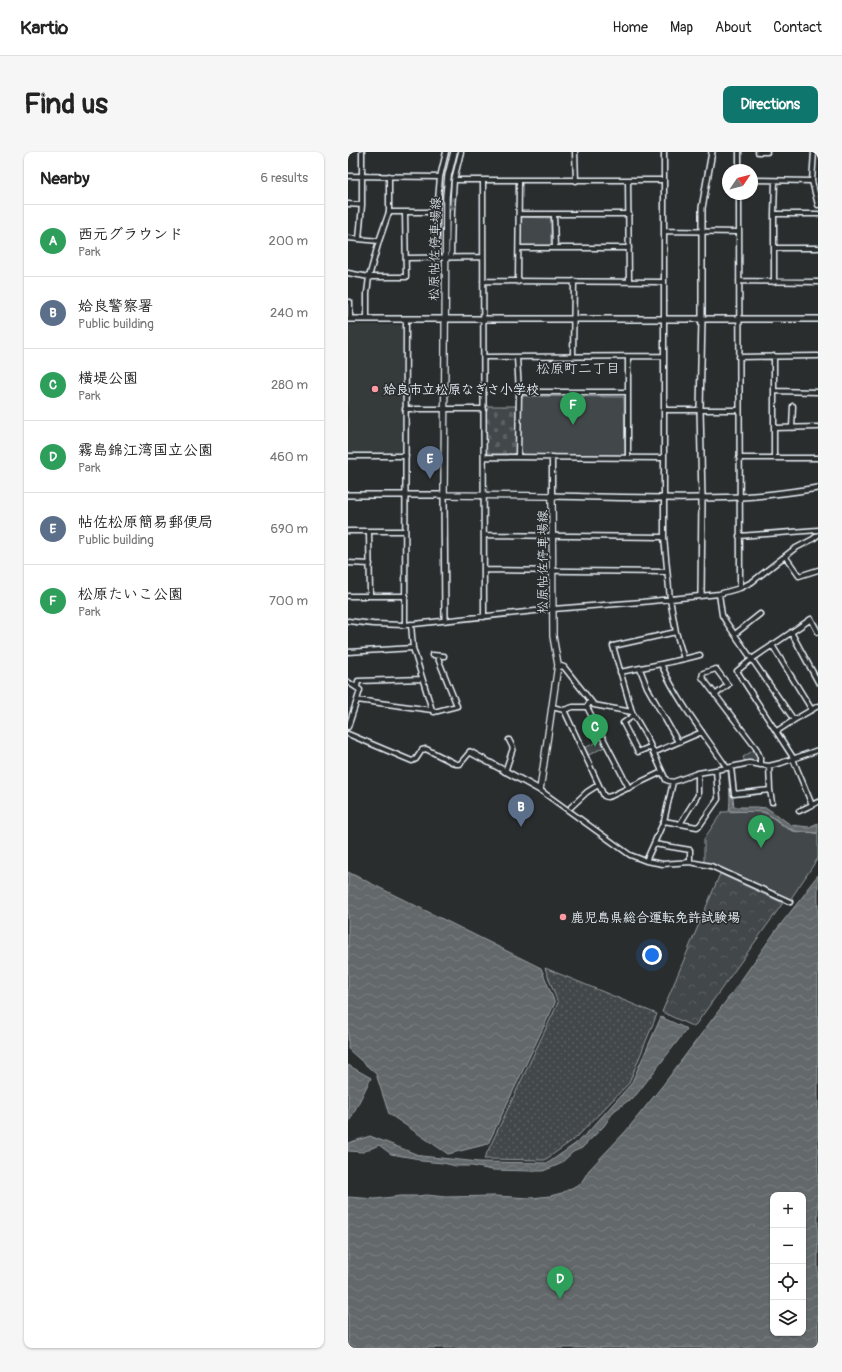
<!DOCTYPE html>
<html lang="en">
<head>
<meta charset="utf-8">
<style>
	:root { --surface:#fff; --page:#f6f6f6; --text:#222; --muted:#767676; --line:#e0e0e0; --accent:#0f766e }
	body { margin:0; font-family:Pangolin,"Klee One",sans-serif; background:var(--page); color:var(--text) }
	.controls { position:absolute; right:12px; bottom:12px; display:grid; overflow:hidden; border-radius:8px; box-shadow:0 1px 3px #0004 }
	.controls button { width:36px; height:36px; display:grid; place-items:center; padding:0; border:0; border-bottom:1px solid var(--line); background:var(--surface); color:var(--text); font:20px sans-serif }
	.compass { position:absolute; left:374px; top:12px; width:36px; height:36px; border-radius:50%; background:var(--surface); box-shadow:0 1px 3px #0004; rotate:55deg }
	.you { position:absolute; left:304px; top:803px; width:14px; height:14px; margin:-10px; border:3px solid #fff; border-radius:50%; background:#1a73e8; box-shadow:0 0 0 6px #1a73e833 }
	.badge { display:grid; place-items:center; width:26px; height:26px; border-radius:50%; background:var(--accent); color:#fff; font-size:13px; font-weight:700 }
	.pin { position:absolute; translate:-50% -33px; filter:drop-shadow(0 1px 2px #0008) }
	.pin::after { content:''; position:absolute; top:21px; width:14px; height:12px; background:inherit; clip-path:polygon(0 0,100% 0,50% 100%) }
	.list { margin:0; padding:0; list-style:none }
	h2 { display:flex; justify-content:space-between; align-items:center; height:52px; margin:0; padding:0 16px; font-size:17px }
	h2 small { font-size:13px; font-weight:400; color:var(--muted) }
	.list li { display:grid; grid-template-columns:26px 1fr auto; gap:12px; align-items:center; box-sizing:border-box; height:72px; padding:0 16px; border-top:1px solid var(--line) }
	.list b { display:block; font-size:15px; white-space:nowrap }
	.list p { margin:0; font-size:13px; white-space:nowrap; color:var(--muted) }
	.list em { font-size:13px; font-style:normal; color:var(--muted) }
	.icon { flex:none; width:22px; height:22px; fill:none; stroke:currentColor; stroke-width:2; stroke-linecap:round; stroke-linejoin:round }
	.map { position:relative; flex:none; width:470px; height:1196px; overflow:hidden; border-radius:8px }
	header { display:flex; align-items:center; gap:24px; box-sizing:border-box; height:56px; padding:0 20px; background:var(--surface); border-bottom:1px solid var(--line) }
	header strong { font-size:19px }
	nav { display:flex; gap:22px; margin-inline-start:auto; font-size:14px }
	.intro { display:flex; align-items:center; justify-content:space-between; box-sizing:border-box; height:96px; padding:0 24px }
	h1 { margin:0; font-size:28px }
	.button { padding:10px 18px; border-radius:8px; background:var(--accent); color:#fff; font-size:14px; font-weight:700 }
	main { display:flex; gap:24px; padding:0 24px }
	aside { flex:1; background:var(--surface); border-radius:8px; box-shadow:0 1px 3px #0004 }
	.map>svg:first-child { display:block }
	.built { fill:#363a3b }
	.grass { fill:url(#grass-dots); stroke:#959ca0 }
	.forest { fill:url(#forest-crowns); stroke:#959ca0 }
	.cemetery { fill:url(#cemetery-stones); stroke:#959ca0 }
	.green { fill:#424648; stroke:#959ca0 }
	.water { fill:url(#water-waves); stroke:#989fa3; fill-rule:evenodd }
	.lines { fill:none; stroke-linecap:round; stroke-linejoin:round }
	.minor-casing { stroke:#e8f1f8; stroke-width:7 }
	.tertiary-casing { stroke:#e8f1f8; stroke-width:8 }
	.secondary-casing { stroke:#e8f1f8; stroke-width:8 }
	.minor { stroke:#2a2d2e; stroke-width:4 }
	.tertiary { stroke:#2a2d2e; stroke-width:5 }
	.secondary { stroke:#2a2d2e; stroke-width:5.5 }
	.oneway { stroke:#6c7275 }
	.poi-dot { fill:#ff9aa2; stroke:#2a2d2e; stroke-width:1.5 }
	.labels { text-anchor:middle; stroke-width:3.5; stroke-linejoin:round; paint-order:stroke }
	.street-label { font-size:13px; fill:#e8f1f8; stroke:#2a2d2e }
	.poi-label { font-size:13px; font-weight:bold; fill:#e8f1f8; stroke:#2a2d2e; text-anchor:start }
	.neighbourhood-label { font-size:14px; fill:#e8f1f8; stroke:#2a2d2e }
</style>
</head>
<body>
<header>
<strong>Kartio</strong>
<nav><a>Home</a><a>Map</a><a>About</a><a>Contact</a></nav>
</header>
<div class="intro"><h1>Find us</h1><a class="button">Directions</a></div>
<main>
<aside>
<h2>Nearby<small>6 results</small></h2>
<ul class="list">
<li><span class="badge" style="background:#2e9e5b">A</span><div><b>西元グラウンド</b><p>Park</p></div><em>200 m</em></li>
<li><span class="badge" style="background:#5c6f8a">B</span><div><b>姶良警察署</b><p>Public building</p></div><em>240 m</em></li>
<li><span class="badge" style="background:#2e9e5b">C</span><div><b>横堤公園</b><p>Park</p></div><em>280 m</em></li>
<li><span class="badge" style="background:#2e9e5b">D</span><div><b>霧島錦江湾国立公園</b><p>Park</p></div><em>460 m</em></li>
<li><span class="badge" style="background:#5c6f8a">E</span><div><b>帖佐松原簡易郵便局</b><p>Public building</p></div><em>690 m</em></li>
<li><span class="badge" style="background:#2e9e5b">F</span><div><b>松原たいこ公園</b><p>Park</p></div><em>700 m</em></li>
</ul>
</aside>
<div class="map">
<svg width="470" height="1196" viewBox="0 0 470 1196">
	<defs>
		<pattern id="grass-dots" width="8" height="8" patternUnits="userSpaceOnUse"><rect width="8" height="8" fill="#424648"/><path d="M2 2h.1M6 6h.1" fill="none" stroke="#5d6163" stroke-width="1.8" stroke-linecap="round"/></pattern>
		<pattern id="forest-crowns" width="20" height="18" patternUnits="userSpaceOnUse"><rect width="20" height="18" fill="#424648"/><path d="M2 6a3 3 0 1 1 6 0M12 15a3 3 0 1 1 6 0" fill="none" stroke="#5d6163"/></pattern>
		<pattern id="cemetery-stones" width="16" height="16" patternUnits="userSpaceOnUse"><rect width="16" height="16" fill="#424648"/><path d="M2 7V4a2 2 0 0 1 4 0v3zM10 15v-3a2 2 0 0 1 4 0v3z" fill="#5d6163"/></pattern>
		<pattern id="water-waves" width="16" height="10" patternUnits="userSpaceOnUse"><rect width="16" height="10" fill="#63686b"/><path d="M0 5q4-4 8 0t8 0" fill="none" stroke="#797e81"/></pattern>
	</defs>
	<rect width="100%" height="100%" fill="#2a2d2e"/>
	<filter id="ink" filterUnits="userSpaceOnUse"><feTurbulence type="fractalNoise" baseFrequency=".025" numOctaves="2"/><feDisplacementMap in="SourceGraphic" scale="8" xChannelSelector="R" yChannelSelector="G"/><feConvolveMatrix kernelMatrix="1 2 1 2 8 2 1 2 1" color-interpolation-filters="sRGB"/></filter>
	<g filter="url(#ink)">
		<path class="built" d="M0 173H54L55 302 0 301Z"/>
		<path class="grass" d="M197 816 309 862 281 931 229 985 197 1008 136 1007 210 851Z"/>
		<path class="forest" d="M372 722 435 751 346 875 314 860Z"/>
		<path class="cemetery" d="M137 254H168L169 302H138Z"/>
		<path class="green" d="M172 65 203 66V95L173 94Z
			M177 244 276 245 277 304 176 303 172 301V245Z
			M254 587 258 594 241 603 237 596Z
			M406 598 410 608 409 610H397L395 605Z
			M410 659C424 661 432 675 445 679 453 681 462 679 470 682V706L442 748 431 744 356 711V687L374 660Z"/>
		<path class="water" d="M380 619H382L386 655H409L419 656 443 673 461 675 470 671V681L447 679 440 676 417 660 381 659C383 647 381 632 380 619Z
			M0 720 193 816 207 851 140 992 100 1002 41 962 28 922 0 897Z
			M470 723V1196H0V1045L27 1047 53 1044H70L79 1043 97 1045 147 1044 183 1046 202 1044 214 1041 233 1031 241 1018 278 979 315 933 384 841 429 777 459 739V737ZM425 1043H455V1181H425Z
			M313 865 339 877 288 943 266 959 256 974 234 996 225 1000 212 1012 205 1015 195 1019H184L144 1018 124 1014H108L95 1011 73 1009 66 1006 43 1002 31 993 15 1000 0 999V991L22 984 73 1004 131 1010 200 1011 227 992 241 979 283 932Z
			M0 913 23 926 0 972Z"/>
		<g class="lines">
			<g class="minor-casing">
				<path id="minor" d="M227 0 228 29
					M316 0V385L322 447 328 480 336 507 313 512C330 550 356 582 379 616L401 611 421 614 433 611 470 598
					M391 0V18
					M410 0H419
					M466 0 464 29 470 53
					M0 24 92 25
					M106 28H316
					M280 28 281 129
					M404 28 464 29
					M135 29 136 465
					M391 42 392 436
					M0 52 14 53
					M41 60H89
					M171 62H281
					M206 62 207 96
					M426 62H470
					M316 79 391 80
					M0 86 31 89
					M11 87 14 53V0
					M171 96H281
					M426 96H470
					M103 104 104 58 106 28 113 0
					M89 105V60L92 25 98 0
					M58 106 135 105
					M0 121 21 125H58L57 60
					M135 129 316 130
					M391 129 470 130
					M170 130 171 29
					M426 130V62L427 29
					M0 150H2V167
					M19 167V141L21 125 31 89 41 60V24
					M225 204 226 129
					M426 204V306
					M136 205 316 204
					M169 205 171 240 170 305
					M391 205 470 204
					M426 239 470 240
					M171 240H280
					M57 257H136
					M316 258H391
					M426 276 470 275
					M444 276 445 254
					M0 304H58
					M136 305 316 306
					M280 306V205
					M391 306H470
					M204 344V305
					M0 379H57
					M21 379 22 443
					M136 383 316 385
					M391 384 470 378
					M437 404 451 424 470 418
					M0 411 22 412
					M136 418 319 420
					M371 442 374 463 378 470 446 568 470 554
					M0 444H58
					M0 469 25 472 57 473 205 457 294 450 371 442 392 436 404 430 446 397 465 387 470 383
					M57 473 58 167
					M328 480 265 494 284 560 298 584 318 628 325 630 350 621 379 616
					M443 480 470 530
					M387 482 412 462
					M424 493 464 558
					M0 500 65 496
					M84 503 96 504
					M336 507 352 503
					M210 513 216 515 246 553 284 560
					M292 517 299 535 330 590
					M272 520 313 512
					M0 530 12 538 9 548 84 558 65 496 63 472
					M9 535 10 529 74 527
					M367 543 380 533 368 517 355 521 354 525 408 596 412 605V613
					M242 549 239 555 281 636
					M204 555 216 558 256 644 259 645 263 644 314 620
					M84 558 86 560 109 554 89 504
					M216 558 225 555H239
					M286 563 275 571 290 600 302 595
					M0 575 9 548
					M429 579 446 568
					M0 582 64 609 68 607 74 598 78 597 108 612H112L122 600
					M305 601 354 580
					M445 607 464 653
					M446 607 389 519 404 507 463 467 470 480
					M383 615 386 642 422 638 421 614
					M157 620 165 596 161 588
					M192 638 282 703 298 709 315 712 342 710 363 714 442 750
					M422 638 424 650
					M223 655 239 640 250 633
					M451 659 470 650
					M316 669 349 675 352 673 370 647 368 618
					M332 672 350 643V621
					M306 692 342 698V710
					M298 709 316 669 325 630"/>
			</g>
			<g class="tertiary-casing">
				<path id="tertiary" d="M0 167H470
					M0 343H96L97 468
					M204 344C266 345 329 348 391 345 418 344 444 340 470 336
					M353 443 354 346 352 257 354 167V56L364 0
					M122 600 192 638"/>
			</g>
			<g class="secondary-casing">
				<path id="secondary" d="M106 0 100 24 98 45 96 343 204 344 205 484 210 513 192 638"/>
			</g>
			<use href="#minor" class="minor"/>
			<use href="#tertiary" class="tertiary"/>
			<use href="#secondary" class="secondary"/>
		</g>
		<defs><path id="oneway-shaft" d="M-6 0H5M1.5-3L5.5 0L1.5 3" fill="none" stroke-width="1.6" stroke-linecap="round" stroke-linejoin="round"/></defs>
		<use class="oneway" href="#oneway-shaft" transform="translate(104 52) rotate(95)"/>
	</g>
	<g class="poi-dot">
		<circle cx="27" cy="237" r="4"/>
		<circle cx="215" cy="765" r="4"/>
	</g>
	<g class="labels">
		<g class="street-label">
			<text transform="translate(86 97) rotate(-89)" y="5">松原帖佐停車場線</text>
			<text transform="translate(194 410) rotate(-90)" y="5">松原帖佐停車場線</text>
		</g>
		<g class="poi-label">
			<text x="35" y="242">姶良市立松原なぎさ小学校</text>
			<text x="223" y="770">鹿児島県総合運転免許試験場</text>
		</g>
		<g class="neighbourhood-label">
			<text x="230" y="221">松原町二丁目</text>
		</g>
	</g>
</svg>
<div class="controls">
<button>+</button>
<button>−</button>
<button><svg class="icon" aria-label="locate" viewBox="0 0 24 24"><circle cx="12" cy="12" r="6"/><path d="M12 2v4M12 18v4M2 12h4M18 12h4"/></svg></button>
<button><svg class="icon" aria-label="layers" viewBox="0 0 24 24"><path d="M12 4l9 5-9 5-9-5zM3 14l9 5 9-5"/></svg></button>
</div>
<svg class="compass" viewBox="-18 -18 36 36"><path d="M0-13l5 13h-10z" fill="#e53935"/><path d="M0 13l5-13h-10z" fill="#767676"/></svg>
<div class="you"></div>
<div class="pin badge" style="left:413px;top:696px;background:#2e9e5b">A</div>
<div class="pin badge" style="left:173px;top:675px;background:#5c6f8a">B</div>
<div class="pin badge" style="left:247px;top:595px;background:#2e9e5b">C</div>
<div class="pin badge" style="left:212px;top:1147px;background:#2e9e5b">D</div>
<div class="pin badge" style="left:82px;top:327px;background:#5c6f8a">E</div>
<div class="pin badge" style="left:225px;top:273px;background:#2e9e5b">F</div>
</div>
</main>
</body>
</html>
